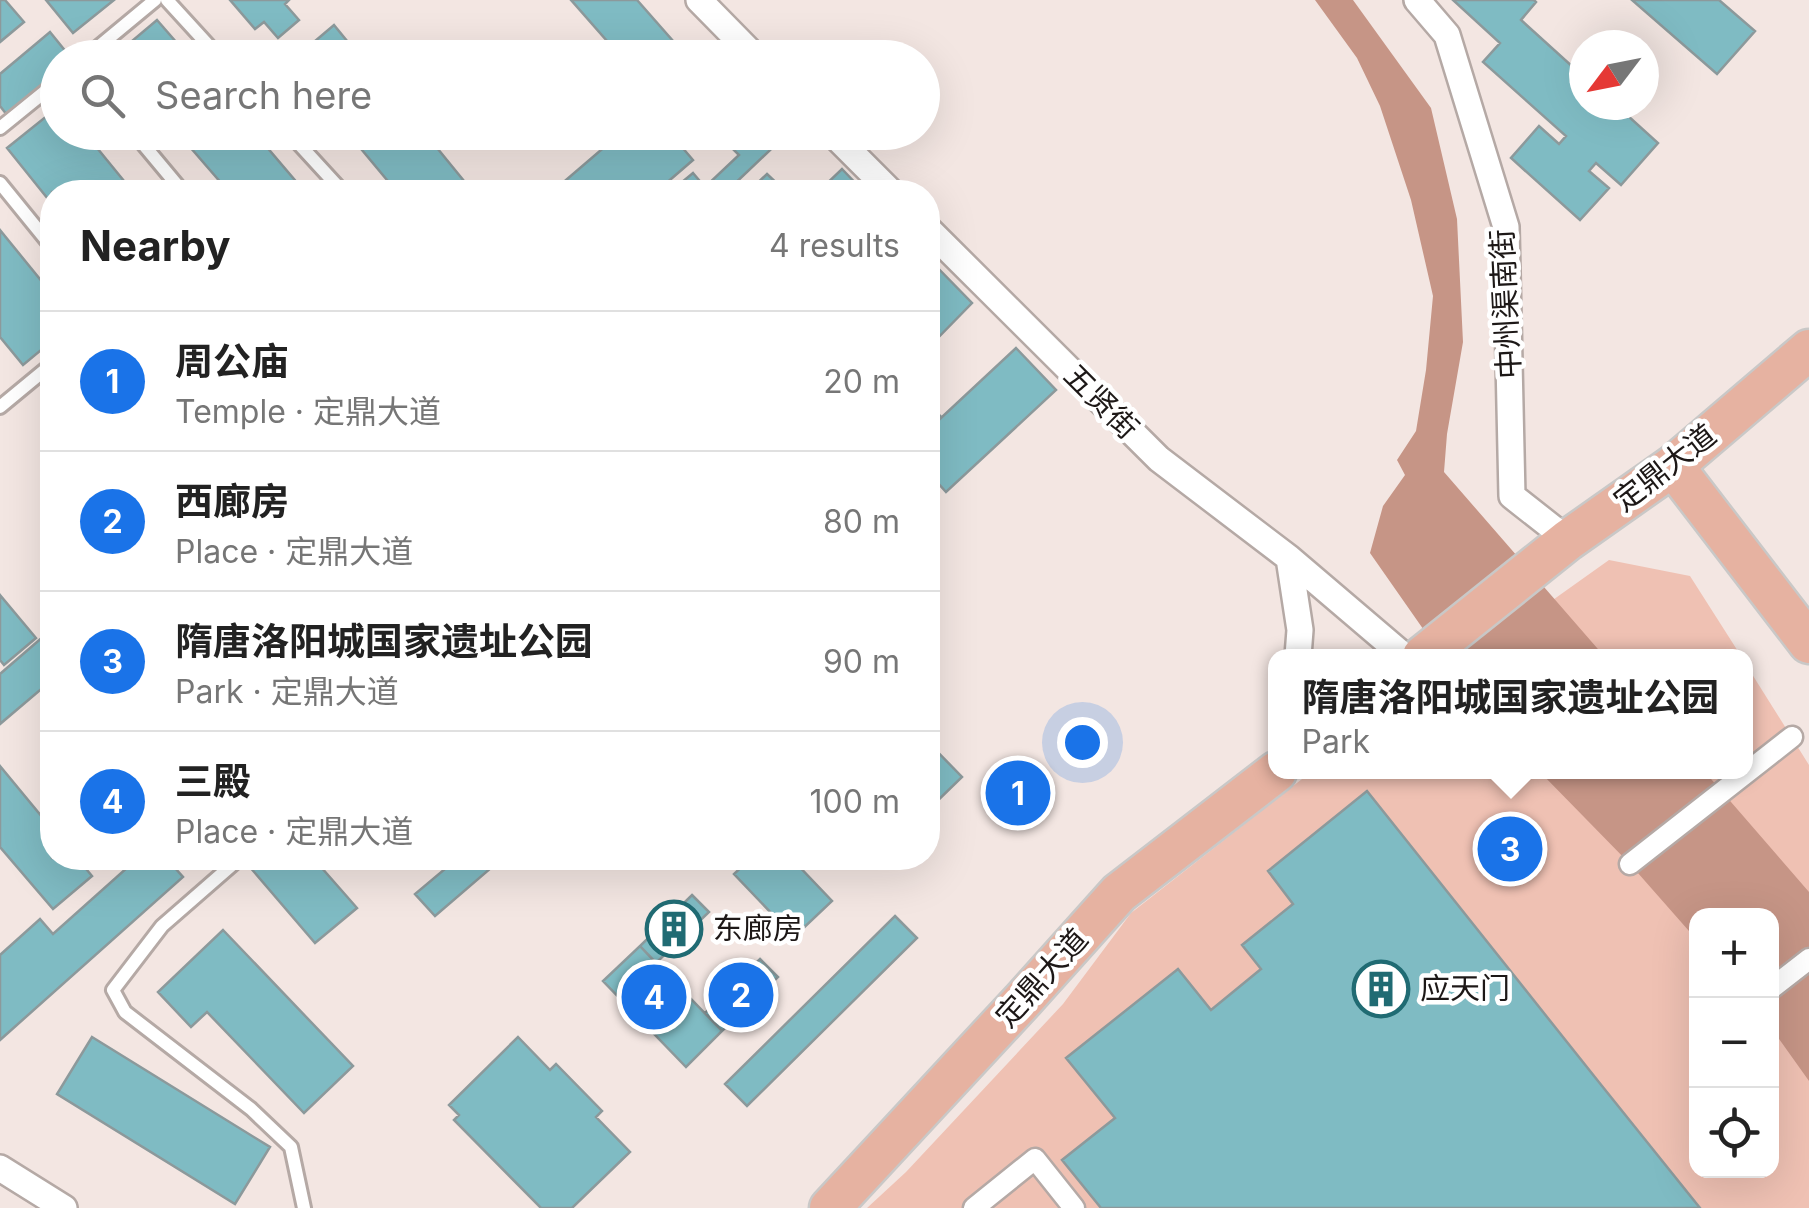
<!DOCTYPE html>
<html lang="en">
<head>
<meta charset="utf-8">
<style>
	:root { --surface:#fff; --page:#f6f6f6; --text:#222; --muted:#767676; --line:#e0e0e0; --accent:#1a73e8 }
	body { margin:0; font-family:Inter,"Noto Sans SC",sans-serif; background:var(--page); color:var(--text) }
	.controls { position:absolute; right:30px; bottom:30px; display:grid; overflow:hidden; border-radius:20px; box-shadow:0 10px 40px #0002 }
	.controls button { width:90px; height:90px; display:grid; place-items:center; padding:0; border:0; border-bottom:2px solid var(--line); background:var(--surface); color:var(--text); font:50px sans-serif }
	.compass { position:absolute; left:1569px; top:30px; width:90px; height:90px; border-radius:50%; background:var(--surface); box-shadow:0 10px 40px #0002; rotate:238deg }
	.you { position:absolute; left:1082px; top:742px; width:35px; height:35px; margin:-25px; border:8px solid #fff; border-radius:50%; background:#1a73e8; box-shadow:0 0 0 15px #1a73e833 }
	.badge { display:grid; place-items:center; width:65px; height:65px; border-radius:50%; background:var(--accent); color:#fff; font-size:32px; font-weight:700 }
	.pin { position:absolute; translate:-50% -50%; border:5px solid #fff; box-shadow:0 2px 10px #0006 }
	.popup { position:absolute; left:1268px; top:649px; width:485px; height:130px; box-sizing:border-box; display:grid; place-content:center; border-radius:20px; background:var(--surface); filter:drop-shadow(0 2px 8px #0005); font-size:32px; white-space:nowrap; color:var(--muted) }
	.popup b { font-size:38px; color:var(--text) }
	.popup::after { content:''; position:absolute; left:50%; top:100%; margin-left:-20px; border:20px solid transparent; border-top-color:var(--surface) }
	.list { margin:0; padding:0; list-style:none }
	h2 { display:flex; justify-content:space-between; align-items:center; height:130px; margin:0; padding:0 40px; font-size:42px }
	h2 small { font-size:32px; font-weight:400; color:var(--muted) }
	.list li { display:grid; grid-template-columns:65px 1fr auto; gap:30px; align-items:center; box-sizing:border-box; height:140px; padding:0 40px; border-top:2px solid var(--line) }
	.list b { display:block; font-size:38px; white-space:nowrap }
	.list p { margin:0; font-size:32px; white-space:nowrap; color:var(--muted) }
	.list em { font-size:32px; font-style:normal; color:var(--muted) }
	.icon { flex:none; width:55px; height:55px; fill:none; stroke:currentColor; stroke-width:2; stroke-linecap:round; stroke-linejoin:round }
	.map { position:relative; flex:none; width:1809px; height:1208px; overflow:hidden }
	.search { position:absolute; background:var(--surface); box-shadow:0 10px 40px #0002; left:40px; top:40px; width:900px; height:110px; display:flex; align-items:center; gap:25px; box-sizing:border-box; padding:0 35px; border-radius:55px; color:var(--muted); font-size:38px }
	.panel { position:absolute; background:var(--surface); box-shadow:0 10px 40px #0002; left:40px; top:180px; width:900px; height:690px; border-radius:40px }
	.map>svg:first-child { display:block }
	.green { fill:#efc1b3; fill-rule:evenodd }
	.water { fill:#c69586 }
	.building { fill:#7fbbc3; stroke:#8c999b; stroke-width:2.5 }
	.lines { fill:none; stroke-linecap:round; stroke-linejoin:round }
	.service-casing { stroke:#b5a9a5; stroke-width:18 }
	.pedestrian-casing { stroke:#b5a9a5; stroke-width:25 }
	.minor-casing { stroke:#b5a9a5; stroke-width:30 }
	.primary-casing { stroke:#c9c8c7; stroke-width:45 }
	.service { stroke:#fff; stroke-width:12 }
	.pedestrian { stroke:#fff; stroke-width:20 }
	.minor { stroke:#fff; stroke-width:25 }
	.primary { stroke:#e6b2a1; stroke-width:40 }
	.labels { text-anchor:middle; stroke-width:9; stroke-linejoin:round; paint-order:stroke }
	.street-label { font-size:30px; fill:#1d1817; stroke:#fff }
	.poi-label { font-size:30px; fill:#1d1817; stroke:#fff; text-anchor:start }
</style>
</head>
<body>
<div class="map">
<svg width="1809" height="1208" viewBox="0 0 1809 1208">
	<rect width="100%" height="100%" fill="#f3e6e2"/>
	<path class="green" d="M1609 560 1690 576 1741 656H1474Z
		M1745 663 1809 765V1208H867L906 1172 1063 1004 1131 913 1311 772H1745ZM1696 916H1772V1170H1696Z"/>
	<path class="water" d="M1315 0H1353L1431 108 1457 219 1463 342 1447 434 1444 472 1604 656H1442L1370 553 1383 506 1405 475 1397 460 1416 431 1426 370 1433 296 1411 200 1380 106 1357 58Z
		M1540 772H1705L1809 892V1081L1772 1029V916H1696V939L1630 864Z"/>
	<path class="building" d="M0 0H5L24 22 0 42Z
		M46 0H114L73 33Z
		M230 0H289L285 4 299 20 278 38 264 22 255 29Z
		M571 0H637L688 58H622Z
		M1453 0H1534L1536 2 1521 20 1584 77V105H1616L1658 143 1621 185 1596 163 1589 171 1609 188 1580 220 1511 158 1539 126 1559 144 1566 136 1483 62 1500 43Z
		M1632 0H1719L1755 31 1717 74Z
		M157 20 190 58H113V57Z
		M334 25 361 58H295Z
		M50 32 71 58H58V72L7 115 0 106V74Z
		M58 107V132H84L133 192H52V204L7 148Z
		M177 132H254L305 192H229Z
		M347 132H424L473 192H397Z
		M622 132H669L693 160 656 192H552Z
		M732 132H789L726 192H710L705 187 739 155 724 140Z
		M842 169 864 192H818Z
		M693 173 704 186 696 192H670Z
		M767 174 786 192H748Z
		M0 230 52 294V341L23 365 0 337Z
		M932 262 972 303 928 348V267Z
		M1016 348 1056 390 946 492 928 472V430Z
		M928 402 941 417 928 430Z
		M0 595 36 638 4 665 0 660Z
		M52 629V680L0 724V674Z
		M928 742 962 777 928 810Z
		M0 766 52 829V858H77L92 876 53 909 0 847Z
		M1367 791 1598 1081 1700 1208H1101L1062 1160 1115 1118 1066 1058 1178 969 1211 1010 1261 969 1242 945 1293 904 1268 871Z
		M138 858H166L183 877 0 1040V955L40 919 53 934Z
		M259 858H313L357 908 315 943 249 866Z
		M458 858H482L491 868 435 916 415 894Z
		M751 858H791L832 901 794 937 734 874Z
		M692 895 709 912 656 963 640 946Z
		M895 916 917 938 747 1106 725 1084Z
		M223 930 353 1066 304 1113 207 1012 191 1027 158 992Z
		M640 946 722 1031 686 1067 603 981Z
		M760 959 778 977 722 1031 705 1013Z
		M92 1037 270 1147 235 1204 57 1094Z
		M518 1037 550 1070 556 1064 602 1111 596 1117 630 1152 572 1208H541L454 1120 459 1115 449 1105Z"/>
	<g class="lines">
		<g class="service-casing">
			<path id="service" d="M167 0 220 58
				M85 58 155 0
				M0 128 58 81
				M133 132 183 192
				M288 132 343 192
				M0 183 52 247
				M0 407 52 364
				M240 858 162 926 113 990 125 1012 251 1109 291 1147 304 1208"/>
		</g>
		<g class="pedestrian-casing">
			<path id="pedestrian" d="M1630 864 1792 737
				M1772 988 1809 959
				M974 1208 1035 1159 1074 1208"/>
		</g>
		<g class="minor-casing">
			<path id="minor" d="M699 0 756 58
				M1417 0 1447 35 1506 227 1512 496 1568 540
				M831 132 891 192
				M928 229 1159 459 1289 558 1404 656
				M1289 558 1300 630 1298 656
				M0 1168 64 1208"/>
		</g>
		<g class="primary-casing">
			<path id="primary" d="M1673 466 1809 643
				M1423 656 1568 540 1673 466 1809 350
				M830 1208 1024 999 1119 893 1276 772"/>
		</g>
		<use href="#service" class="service"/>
		<use href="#pedestrian" class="pedestrian"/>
		<use href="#minor" class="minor"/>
		<use href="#primary" class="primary"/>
	</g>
	<defs>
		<g id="building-ring" transform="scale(2.875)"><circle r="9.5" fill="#fff" stroke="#206b73" stroke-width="1.5"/><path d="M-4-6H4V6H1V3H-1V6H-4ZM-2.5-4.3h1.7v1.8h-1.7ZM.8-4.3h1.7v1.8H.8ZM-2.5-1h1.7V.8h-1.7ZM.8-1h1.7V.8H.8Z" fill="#206b73"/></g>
	</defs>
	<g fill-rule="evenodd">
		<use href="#building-ring" x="674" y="929"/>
		<use href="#building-ring" x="1381" y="989"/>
	</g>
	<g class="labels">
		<g class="street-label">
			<text transform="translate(1506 304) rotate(-93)" y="10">中州渠南街</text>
			<text transform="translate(1101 402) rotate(45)" y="10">五贤街</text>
			<text transform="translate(1665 468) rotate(-38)" y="10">定鼎大道</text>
			<text transform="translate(1042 978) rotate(-48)" y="10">定鼎大道</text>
		</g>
		<g class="poi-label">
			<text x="713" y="939">东廊房</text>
			<text x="1420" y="999">应天门</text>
		</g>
	</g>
</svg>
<div class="controls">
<button>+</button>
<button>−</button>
<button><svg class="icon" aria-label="locate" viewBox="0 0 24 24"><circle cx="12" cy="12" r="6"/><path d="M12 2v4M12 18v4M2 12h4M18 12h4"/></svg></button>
</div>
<svg class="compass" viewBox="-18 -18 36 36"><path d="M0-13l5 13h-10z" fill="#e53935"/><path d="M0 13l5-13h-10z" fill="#767676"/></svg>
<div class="you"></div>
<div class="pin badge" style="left:1018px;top:793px">1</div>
<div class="pin badge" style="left:741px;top:995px">2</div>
<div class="pin badge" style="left:1510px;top:849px">3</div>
<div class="popup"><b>隋唐洛阳城国家遗址公园</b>Park</div>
<div class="pin badge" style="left:654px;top:997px">4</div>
<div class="search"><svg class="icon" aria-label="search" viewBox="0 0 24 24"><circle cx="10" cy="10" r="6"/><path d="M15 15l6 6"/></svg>Search here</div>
<section class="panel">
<h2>Nearby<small>4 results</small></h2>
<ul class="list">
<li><span class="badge">1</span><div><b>周公庙</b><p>Temple · 定鼎大道</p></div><em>20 m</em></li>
<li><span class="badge">2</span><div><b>西廊房</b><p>Place · 定鼎大道</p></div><em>80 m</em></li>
<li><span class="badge">3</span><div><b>隋唐洛阳城国家遗址公园</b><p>Park · 定鼎大道</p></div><em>90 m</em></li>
<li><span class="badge">4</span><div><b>三殿</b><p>Place · 定鼎大道</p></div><em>100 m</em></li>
</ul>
</section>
</div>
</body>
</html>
